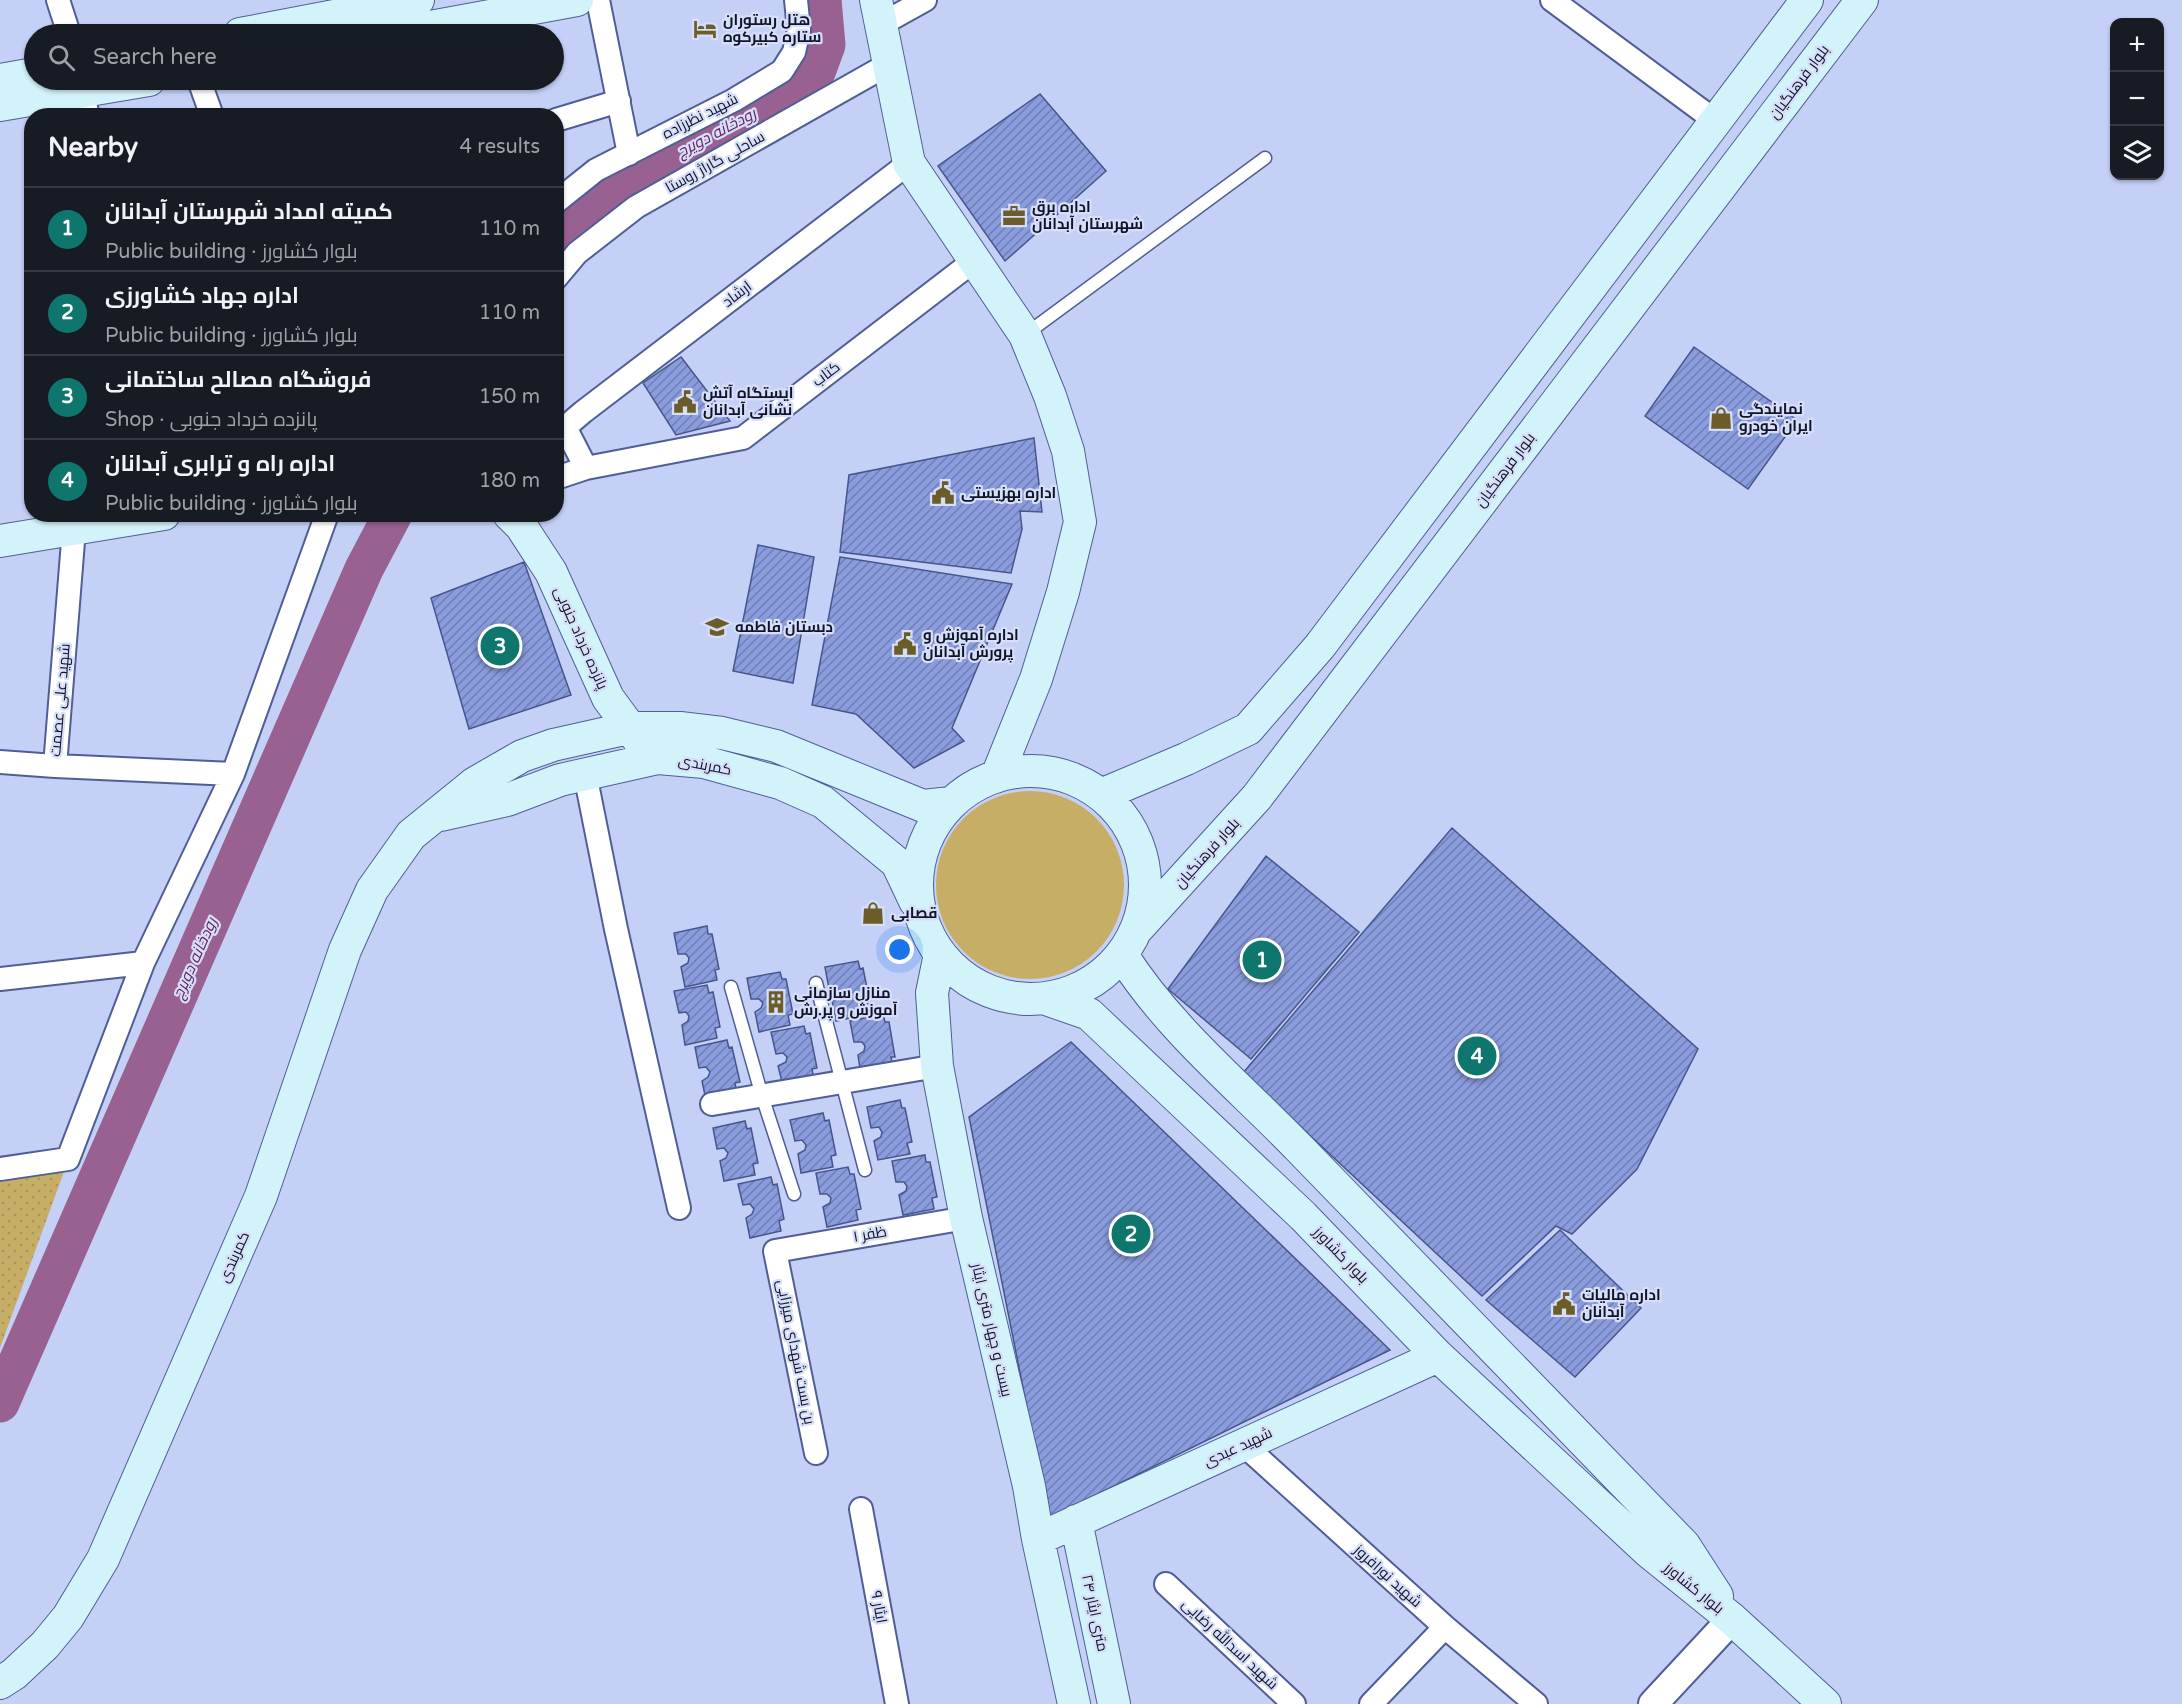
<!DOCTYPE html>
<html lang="en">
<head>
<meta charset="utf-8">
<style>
	:root { --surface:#171b24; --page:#20242c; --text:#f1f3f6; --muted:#9ea1a6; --line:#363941; --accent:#0f766e }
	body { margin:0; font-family:"Varela Round",Cairo,sans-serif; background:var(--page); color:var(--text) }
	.controls { position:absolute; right:18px; top:18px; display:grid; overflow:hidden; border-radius:12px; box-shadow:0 2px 4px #0004 }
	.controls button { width:54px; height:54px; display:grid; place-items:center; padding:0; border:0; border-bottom:2px solid var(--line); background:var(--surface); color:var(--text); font:30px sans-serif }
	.you { position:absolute; left:900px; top:950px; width:21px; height:21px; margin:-15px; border:4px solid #fff; border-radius:50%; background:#1a73e8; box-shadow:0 0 0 9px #1a73e833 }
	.badge { display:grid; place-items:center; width:39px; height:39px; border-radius:50%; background:var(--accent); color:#fff; font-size:20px; font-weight:700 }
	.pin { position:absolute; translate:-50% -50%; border:3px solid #fff; box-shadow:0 2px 6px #0006 }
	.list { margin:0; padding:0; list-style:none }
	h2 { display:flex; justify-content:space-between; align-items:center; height:78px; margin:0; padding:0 24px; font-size:26px }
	h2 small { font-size:20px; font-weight:400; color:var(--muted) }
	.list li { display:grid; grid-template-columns:39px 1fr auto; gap:18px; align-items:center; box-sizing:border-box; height:84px; padding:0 24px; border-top:2px solid var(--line) }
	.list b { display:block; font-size:22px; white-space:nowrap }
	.list p { margin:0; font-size:20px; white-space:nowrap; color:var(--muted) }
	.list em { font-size:20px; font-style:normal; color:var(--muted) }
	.icon { flex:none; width:33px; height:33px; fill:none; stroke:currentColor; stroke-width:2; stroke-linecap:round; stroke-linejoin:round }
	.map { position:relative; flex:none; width:2182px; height:1704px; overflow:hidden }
	.search { position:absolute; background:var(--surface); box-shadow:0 2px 4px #0004; left:24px; top:24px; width:540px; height:66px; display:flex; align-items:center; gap:15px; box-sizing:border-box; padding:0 21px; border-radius:33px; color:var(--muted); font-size:22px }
	.panel { position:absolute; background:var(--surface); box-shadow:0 2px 4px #0004; left:24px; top:108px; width:540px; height:414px; border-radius:24px }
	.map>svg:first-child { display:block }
	.grass { fill:#c6ae67 }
	.park { fill:url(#park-dots) }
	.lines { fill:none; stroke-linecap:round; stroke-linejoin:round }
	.river { stroke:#986191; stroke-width:39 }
	.building { fill:url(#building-hatch); stroke:#47558c; stroke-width:1.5 }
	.service-casing { stroke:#4f5e96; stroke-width:15 }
	.minor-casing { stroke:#4f5e96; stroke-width:26 }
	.tertiary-casing { stroke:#4f5e96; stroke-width:32 }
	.secondary-casing { stroke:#4f5e96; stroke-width:34 }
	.service { stroke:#fff; stroke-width:12 }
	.minor { stroke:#fff; stroke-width:22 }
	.tertiary { stroke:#fff; stroke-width:28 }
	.secondary { stroke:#d2f3f9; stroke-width:32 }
	.labels { text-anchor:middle; stroke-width:4.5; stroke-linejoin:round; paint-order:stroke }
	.poi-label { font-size:15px; font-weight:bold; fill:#0f142a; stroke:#d6def8; text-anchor:start }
	.street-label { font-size:15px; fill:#0f142a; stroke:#d6def8 }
	.water-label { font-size:16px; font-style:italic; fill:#682362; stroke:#d6def8 }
</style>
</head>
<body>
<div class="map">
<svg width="2182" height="1704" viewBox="0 0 2182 1704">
	<defs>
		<pattern id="park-dots" width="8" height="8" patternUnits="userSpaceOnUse" patternTransform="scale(1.5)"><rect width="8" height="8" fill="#c6ae67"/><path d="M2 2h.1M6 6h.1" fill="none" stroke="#a9955a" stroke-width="1.8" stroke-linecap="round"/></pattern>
		<pattern id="building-hatch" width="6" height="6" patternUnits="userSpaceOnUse" patternTransform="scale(1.5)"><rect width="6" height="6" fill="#8a9cdd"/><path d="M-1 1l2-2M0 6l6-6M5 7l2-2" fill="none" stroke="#6f7eb3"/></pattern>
	</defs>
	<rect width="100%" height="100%" fill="#c5d0f7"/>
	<path class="grass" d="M936 885a94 94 0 1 1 188 0a94 94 0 1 1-188 0Z"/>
	<path class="park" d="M66 1166 0 1348V1173Z"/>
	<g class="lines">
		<path class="river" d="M556 234 603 193 787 94 816 72 826 45 822 0
			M0 1403 364 569 393 514"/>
	</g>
	<path class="building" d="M1040 94 1106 171 1005 261 938 166Z
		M1694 347 1797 420 1748 489 1645 416Z
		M681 357 730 421 676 435 643 383Z
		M1034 438 1042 512 1020 511 1022 529 1011 573 840 552 849 475Z
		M758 545 814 557 793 683 733 671Z
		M840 557 1012 584 952 728 964 741 914 768 856 714 812 705Z
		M524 562 571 695 469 729 431 598Z
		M1452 828 1698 1049 1637 1169 1572 1234 1556 1226 1482 1296 1243 1073Z
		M1266 856 1359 932 1251 1059 1168 989Z
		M707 926 708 934H712L719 969 715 970 717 980 685 987 681 967 688 963 689 958 686 954H678L674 933Z
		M858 961 860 969 863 968 870 1003 866 1004 868 1014 836 1021 832 1001 839 998 840 992 837 988 829 989 825 967Z
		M780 972 782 979H786L793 1014 788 1015 790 1025 759 1032 755 1012 761 1008 763 1003 759 999H751L747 978Z
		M707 985 709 993 713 992 720 1027 715 1028 717 1038 685 1045 682 1025 688 1021 689 1016 686 1012 679 1013 674 991Z
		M883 1014 885 1022H889L895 1057H891L893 1068 861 1075 858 1055 864 1051 865 1046 862 1042H854L850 1021Z
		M804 1026 806 1034 810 1033 817 1068 812 1069 814 1080 783 1086 778 1066 786 1062 787 1057 783 1053 776 1054 771 1032Z
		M727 1040 729 1048 732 1047 740 1082 735 1083 737 1094 706 1100 702 1081 708 1077 710 1072 706 1067 699 1068 695 1047Z
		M1071 1042 1390 1350 1049 1518 969 1117Z
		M900 1100 902 1108H905L912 1142 907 1143 910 1154 878 1160 874 1141 881 1137 882 1132 879 1127 871 1128 867 1107Z
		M823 1113 825 1121 829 1120 836 1155 831 1156 833 1167 801 1173 798 1154 805 1150 806 1145 802 1140 795 1141 790 1120Z
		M745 1121 747 1129 751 1128 758 1163 753 1164 755 1175 724 1181 720 1161 726 1158 728 1153 724 1148 717 1149 713 1128Z
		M925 1155 926 1162H930L937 1197 932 1198 934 1209 903 1215 899 1195 906 1191 907 1186 904 1182H896L892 1161Z
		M848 1167 850 1174H854L861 1209 856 1210 858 1220 827 1227 823 1207 830 1203 831 1198 827 1194H820L816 1173Z
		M771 1177 773 1185 777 1184 784 1219 779 1221 781 1231 750 1238 746 1218 752 1214 754 1209 750 1204 743 1205 738 1184Z
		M1560 1230 1641 1308 1575 1377 1486 1300Z"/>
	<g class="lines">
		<g class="service-casing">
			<path id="service" d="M1026 334 1265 158
				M816 983 865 1170
				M731 987 762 1096 794 1194"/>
		</g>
		<g class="minor-casing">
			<path id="minor" d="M58 0 69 34
				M598 0 629 154
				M1552 0 1717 122
				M880 25 925 0
				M199 80 212 116
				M82 92 88 116
				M556 120 619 101
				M556 202 596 170 734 100 782 71 794 52 799 30 796 0
				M556 278 577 253 636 207 887 65
				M565 427 586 468
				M556 435 583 412 909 163
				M556 478 586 468 743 438 975 260
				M74 529 55 766 233 774
				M0 762 55 766
				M585 774 616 929 679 1208
				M0 979 143 963
				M712 1104 937 1066
				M0 1169 68 1159 143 963 233 774 327 514
				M1244 1445 1445 1627 1536 1704
				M816 1453 775 1251 966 1218
				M861 1509 897 1704
				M1166 1584 1294 1704
				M1371 1704 1445 1627"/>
		</g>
		<g class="tertiary-casing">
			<path id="tertiary" d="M1653 1704 1732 1619"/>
		</g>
		<g class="secondary-casing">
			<path id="secondary" d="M876 0 909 163 1025 335 1050 396 1068 451 1080 522 1063 592 1036 679 997 776
				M240 34 418 0
				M392 34 577 0
				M0 80 34 74
				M0 105 149 80
				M509 514 521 526 551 572 608 698 641 743
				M0 541 164 514
				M917 885a114 114 0 1 1 228 0a114 114 0 1 1-228 0Z
				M1101 795 1186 759 1248 729 1320 646 1807 0
				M441 815 507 800 560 780 658 758 704 762 780 783 823 802 897 863 915 901
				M1137 929 1257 797 1862 0
				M940 954 932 993 937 1066 966 1218 1029 1486 1038 1539 1074 1704
				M1122 955C1170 1030 1238 1085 1299 1148 1427 1281 1556 1413 1684 1545L1717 1596
				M1046 999 1089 1014 1303 1216 1438 1356 1649 1552 1732 1619 1825 1704
				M1076 1521 1114 1704
				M1038 1539 1438 1356
				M0 1683 14 1674 45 1645 68 1617 103 1559 261 1196 345 950 372 890 411 835 475 783 522 756 553 745 629 728H680L722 733 776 746 923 806 951 803"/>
		</g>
		<use href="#service" class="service"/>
		<use href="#minor" class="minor"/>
		<use href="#tertiary" class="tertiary"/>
		<use href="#secondary" class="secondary"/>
	</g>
	<defs>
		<g id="hotel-bare" transform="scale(1.8)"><path d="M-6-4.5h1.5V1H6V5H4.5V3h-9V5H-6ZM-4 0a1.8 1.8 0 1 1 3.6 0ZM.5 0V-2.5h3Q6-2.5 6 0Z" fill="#6c5c29" stroke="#d6def8" stroke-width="2.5" paint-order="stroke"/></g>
		<g id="office-bare" transform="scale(1.8)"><path d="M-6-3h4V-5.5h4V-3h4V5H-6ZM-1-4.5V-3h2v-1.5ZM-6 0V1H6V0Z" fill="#6c5c29" stroke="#d6def8" stroke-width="2.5" paint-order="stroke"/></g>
		<g id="civic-bare" transform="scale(1.8)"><path d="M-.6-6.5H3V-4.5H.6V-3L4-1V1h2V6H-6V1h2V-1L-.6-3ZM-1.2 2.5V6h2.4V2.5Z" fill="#6c5c29" stroke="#d6def8" stroke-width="2.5" paint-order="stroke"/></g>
		<g id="shop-bare" transform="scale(1.8)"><path d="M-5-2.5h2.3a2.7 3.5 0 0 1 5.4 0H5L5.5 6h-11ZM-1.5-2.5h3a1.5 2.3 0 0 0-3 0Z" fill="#6c5c29" stroke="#d6def8" stroke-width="2.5" paint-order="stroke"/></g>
		<g id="school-bare" transform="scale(1.8)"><path d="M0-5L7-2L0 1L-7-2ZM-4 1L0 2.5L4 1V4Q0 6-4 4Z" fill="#6c5c29" stroke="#d6def8" stroke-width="2.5" paint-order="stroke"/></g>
		<g id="building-bare" transform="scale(1.8)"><path d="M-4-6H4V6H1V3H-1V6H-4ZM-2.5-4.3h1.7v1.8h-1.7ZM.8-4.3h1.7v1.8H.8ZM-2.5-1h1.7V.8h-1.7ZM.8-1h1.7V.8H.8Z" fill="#6c5c29" stroke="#d6def8" stroke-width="2.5" paint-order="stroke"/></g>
	</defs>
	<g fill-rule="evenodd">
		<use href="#hotel-bare" x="705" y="29"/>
		<use href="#office-bare" x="1014" y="216"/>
		<use href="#civic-bare" x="685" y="402"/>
		<use href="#shop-bare" x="1721" y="418"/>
		<use href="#civic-bare" x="943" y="493"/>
		<use href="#school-bare" x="717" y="627"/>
		<use href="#civic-bare" x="905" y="644"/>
		<use href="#shop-bare" x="873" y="913"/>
		<use href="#building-bare" x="776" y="1002"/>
		<use href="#civic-bare" x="1564" y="1304"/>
	</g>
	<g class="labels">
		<g class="poi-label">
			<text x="723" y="25">هتل رستوران<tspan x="723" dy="17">ستاره کبیرکوه</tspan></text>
			<text x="1032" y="212">اداره برق<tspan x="1032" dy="17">شهرستان آبدانان</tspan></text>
			<text x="703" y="398">ایستگاه آتش<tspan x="703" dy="17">نشانی آبدانان</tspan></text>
			<text x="1739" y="414">نمایندگی<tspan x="1739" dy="17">ایران خودرو</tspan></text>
			<text x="961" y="498">اداره بهزیستی</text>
			<text x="735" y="632">دبستان فاطمه</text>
			<text x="923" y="640">اداره آموزش و<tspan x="923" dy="17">پرورش آبدانان</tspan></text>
			<text x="891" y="918">قصابی</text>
			<text x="794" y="998">منازل سازمانی<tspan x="794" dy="17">آموزش و پر.رش</tspan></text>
			<text x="1582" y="1300">اداره مالیات<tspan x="1582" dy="17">آبدانان</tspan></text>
		</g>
		<g class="street-label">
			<text transform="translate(1799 82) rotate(-53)" y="5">بلوار فرهنگیان</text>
			<text transform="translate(700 116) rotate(-27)" y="5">شهید نظرزاده</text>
			<text transform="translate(715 162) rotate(-29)" y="5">ساحلی گاراژ روستا</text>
			<text transform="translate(737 294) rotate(-37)" y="5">ارشاد</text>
			<text transform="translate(826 374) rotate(-37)" y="5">کتاب</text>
			<text transform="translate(1505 470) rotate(-53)" y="5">بلوار فرهنگیان</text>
			<text transform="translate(581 638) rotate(66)" y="5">پانزده خرداد جنوبی</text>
			<text transform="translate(60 700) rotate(-85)" y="5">شهید علی عصمت</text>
			<text transform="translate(705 765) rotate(11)" y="5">کمربندی</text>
			<text transform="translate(1207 853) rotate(-48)" y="5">بلوار فرهنگیان</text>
			<text transform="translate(870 1234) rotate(-10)" y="5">ظفر ۱</text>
			<text transform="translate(1341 1255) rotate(46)" y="5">بلوار کشاورز</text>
			<text transform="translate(234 1257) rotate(-66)" y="5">کمربندی</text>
			<text transform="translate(992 1330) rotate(77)" y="5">بیست و چهار متری ایثار</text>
			<text transform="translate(796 1352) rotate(79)" y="5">بن بست شهدای میرزایی</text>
			<text transform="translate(1238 1447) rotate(-25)" y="5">شهید عبدی</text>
			<text transform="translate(1388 1576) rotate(42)" y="5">شهید نورافروز</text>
			<text transform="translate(1694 1588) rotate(39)" y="5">بلوار کشاورز</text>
			<text transform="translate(879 1607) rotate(80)" y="5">ایثار ۹</text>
			<text transform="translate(1095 1613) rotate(78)" y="5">۲۴ متری ایثار</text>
			<text transform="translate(1230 1644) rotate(43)" y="5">شهید اسدالله رضایی</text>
		</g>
		<g class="water-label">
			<text transform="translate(716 132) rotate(-28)" y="6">رودخانه دویرج</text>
			<text transform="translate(194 958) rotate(-66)" y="6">رودخانه دویرج</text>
		</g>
	</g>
</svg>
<div class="controls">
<button>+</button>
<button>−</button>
<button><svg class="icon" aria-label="layers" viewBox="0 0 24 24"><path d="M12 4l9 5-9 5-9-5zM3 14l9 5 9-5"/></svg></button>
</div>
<div class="you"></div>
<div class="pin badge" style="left:1262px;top:960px">1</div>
<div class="pin badge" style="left:1131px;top:1234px">2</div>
<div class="pin badge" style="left:500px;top:646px">3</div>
<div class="pin badge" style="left:1477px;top:1056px">4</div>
<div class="search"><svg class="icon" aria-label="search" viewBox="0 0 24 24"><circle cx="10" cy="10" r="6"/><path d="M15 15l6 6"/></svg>Search here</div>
<section class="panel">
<h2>Nearby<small>4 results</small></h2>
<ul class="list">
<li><span class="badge">1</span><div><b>کمیته امداد شهرستان آبدانان</b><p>Public building · بلوار کشاورز</p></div><em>110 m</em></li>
<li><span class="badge">2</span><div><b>اداره جهاد کشاورزی</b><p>Public building · بلوار کشاورز</p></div><em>110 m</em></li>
<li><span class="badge">3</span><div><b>فروشگاه مصالح ساختمانی</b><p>Shop · پانزده خرداد جنوبی</p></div><em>150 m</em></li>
<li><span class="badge">4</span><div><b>اداره راه و ترابری آبدانان</b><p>Public building · بلوار کشاورز</p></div><em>180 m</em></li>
</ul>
</section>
</div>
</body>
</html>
